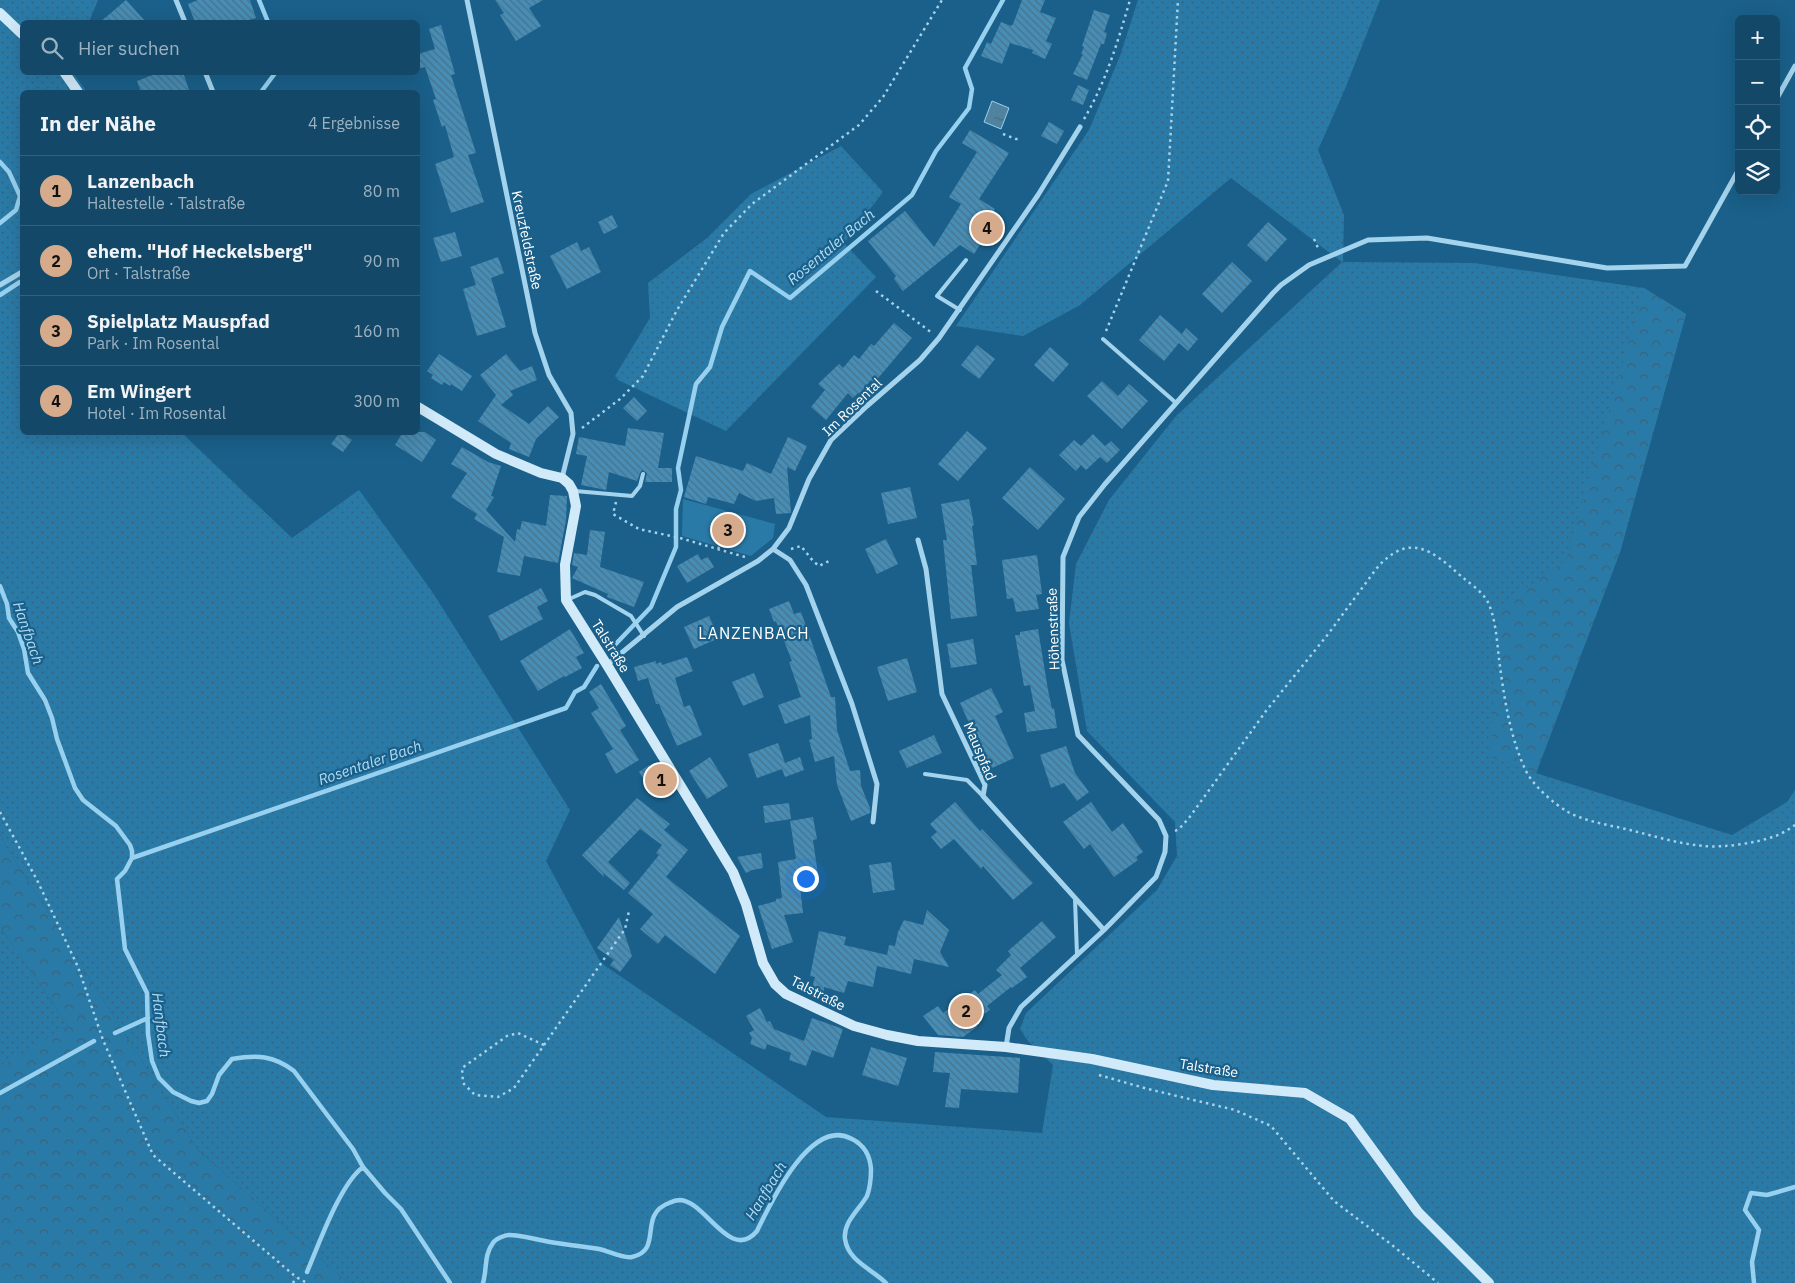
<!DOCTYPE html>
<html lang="de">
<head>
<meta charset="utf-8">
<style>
	:root { --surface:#144868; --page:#1d4f6e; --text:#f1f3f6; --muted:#9db2c0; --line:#33607c; --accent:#d6ab8b }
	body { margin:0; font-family:"IBM Plex Sans",sans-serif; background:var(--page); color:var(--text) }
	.controls { position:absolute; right:15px; top:15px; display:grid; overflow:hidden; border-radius:8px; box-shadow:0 5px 20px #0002 }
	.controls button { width:45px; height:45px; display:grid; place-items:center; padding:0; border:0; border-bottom:1px solid var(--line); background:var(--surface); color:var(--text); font:25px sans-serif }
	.you { position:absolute; left:805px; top:878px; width:18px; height:18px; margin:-12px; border:4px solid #fff; border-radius:50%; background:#1a73e8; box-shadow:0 0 0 8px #1a73e833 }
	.badge { display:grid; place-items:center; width:32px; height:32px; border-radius:50%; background:var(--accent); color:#111; font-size:16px; font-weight:700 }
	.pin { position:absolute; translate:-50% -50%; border:2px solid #fff; box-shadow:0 1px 5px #0006 }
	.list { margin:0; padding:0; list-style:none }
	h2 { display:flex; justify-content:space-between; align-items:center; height:65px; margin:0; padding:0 20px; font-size:21px }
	h2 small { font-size:16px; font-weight:400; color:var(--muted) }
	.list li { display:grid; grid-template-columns:32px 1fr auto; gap:15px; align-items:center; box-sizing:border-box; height:70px; padding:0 20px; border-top:1px solid var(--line) }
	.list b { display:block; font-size:19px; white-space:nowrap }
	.list p { margin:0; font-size:16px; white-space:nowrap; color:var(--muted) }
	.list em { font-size:16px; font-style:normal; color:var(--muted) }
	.icon { flex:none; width:28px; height:28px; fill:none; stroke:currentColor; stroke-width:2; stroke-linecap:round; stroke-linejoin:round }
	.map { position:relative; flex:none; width:1795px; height:1283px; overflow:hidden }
	.search { position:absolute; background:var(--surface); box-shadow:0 5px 20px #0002; left:20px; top:20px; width:400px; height:55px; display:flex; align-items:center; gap:12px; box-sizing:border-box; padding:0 18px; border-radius:8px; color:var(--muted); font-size:19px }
	.panel { position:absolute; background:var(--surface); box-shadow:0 5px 20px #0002; left:20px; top:90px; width:400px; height:345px; border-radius:8px }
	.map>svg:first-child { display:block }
	.grass { fill:url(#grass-dots) }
	.forest { fill:url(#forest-crowns) }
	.park { fill:#2a7aa7 }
	.water { fill:url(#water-ripples); stroke:#97d1ef }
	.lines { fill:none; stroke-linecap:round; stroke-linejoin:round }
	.stream { stroke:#97d1ef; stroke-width:4.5 }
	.building { fill:url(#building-back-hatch) }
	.path { stroke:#a4d3ed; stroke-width:2.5; stroke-dasharray:2.5 4; stroke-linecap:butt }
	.lane { stroke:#a4d3ed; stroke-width:4 }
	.street { stroke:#a4d3ed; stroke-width:5 }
	.secondary { stroke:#d1eaf9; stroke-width:10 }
	.labels { text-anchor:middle; stroke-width:4.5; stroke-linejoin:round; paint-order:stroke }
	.street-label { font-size:14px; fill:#fff; stroke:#1a608a }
	.water-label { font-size:15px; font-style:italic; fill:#b0dcf4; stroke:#1a608a }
	.quarter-label { font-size:16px; letter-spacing:1px; fill:#fff; stroke:#1a608a }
</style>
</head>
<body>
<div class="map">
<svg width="1795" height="1283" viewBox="0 0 1795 1283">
	<defs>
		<pattern id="grass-dots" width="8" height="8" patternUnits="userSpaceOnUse" patternTransform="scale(1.25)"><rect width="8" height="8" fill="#2a7aa7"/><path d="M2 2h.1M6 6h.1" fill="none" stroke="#3b637a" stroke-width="1.8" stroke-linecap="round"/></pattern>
		<pattern id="forest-crowns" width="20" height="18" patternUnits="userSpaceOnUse" patternTransform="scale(1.25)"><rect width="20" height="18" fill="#2a7aa7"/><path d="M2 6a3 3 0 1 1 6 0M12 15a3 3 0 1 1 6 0" fill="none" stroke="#3b637a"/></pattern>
		<pattern id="water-ripples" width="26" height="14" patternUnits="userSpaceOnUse" patternTransform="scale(1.25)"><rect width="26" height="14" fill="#50839f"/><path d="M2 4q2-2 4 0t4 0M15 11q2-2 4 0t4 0" fill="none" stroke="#4e6a7a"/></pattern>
		<pattern id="building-back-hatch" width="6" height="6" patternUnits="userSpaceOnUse" patternTransform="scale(1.25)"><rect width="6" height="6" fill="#478db5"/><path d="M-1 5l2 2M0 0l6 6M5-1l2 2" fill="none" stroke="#49738b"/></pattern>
	</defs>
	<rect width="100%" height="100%" fill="#1a608a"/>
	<path class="grass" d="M0 0H98L89 22H22V72L73 73 87 92H22V432L182 433 292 538 359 490 433 593 570 810 546 861 601 963 826 1117 1042 1133 1053 1065 1028 1041 1020 1029 1026 1013 1157 890 1177 856 1175 822 1087 731 1069 623 1076 564 1109 500 1176 416 1342 262 1231 178 1080 305 1023 336 956 326 1089 130 1120 56 1138 0H1380L1345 89 1318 150 1344 215 1343 262 1474 263 1644 288 1686 314 1620 552 1536 773 1732 835 1787 802 1795 790V1283H348L198 1150 7 848 0 833Z
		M841 146 883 192 844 243 876 277 726 431 618 380 615 376 650 318 648 283 707 238 751 194Z
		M0 924 3 931 68 1025 5 1065 0 1060Z"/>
	<path class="forest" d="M1644 288 1686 314 1620 552 1536 773 1491 757 1496 610 1566 560Z
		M0 833 7 848 198 1150 348 1283H0V1060L5 1064 68 1025 3 931 0 924Z"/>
	<path class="park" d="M683 499 775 524 773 538 751 556 682 536Z"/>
	<path class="water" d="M992 101 1009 108 1001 129 984 122Z"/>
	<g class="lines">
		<path class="stream" d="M259 0 268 22
			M261 92 276 72
			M0 162 9 172 20 196 16 210 0 223
			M0 295 20 282
			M0 586 7 604 9 618 18 632 24 649 28 673 45 700 52 718 57 739 75 788 83 800 116 826 130 845 132 851V858L125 871 117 879 125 949 147 993 148 1034 152 1061 159 1078 173 1092 191 1101 199 1103 207 1101 212 1094 219 1075 232 1059C257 1055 273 1055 294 1071L353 1149 363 1167 385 1193 401 1209 450 1283
			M610 650 651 607 676 547V509L681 490 678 468 696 384 710 367 722 327 750 271 790 298 912 195 936 151 969 108 972 89 965 68 1003 0
			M132 858 566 708 575 692 584 687 597 666
			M115 1033 148 1018
			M0 1093 94 1041
			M307 1272C319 1244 340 1184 363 1167
			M483 1283C487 1270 484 1254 493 1243 495 1239 505 1235 509 1235 522 1235 537 1240 550 1242 567 1245 583 1246 599 1249 609 1251 623 1259 632 1257 664 1250 637 1215 669 1203 673 1201 676 1200 680 1200 706 1201 730 1263 757 1231 771 1202 811 1116 852 1139 864 1145 870 1155 871 1169 871 1178 870 1188 867 1196 859 1210 843 1222 845 1239 848 1261 872 1269 886 1283
			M1754 1283 1752 1262 1759 1230 1745 1210 1751 1193 1767 1195 1795 1187"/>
	</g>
	<path class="building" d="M126 0 146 22H100L112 12Z
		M198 0H250L256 18 242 22H195L188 4Z
		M495 0H543L529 8 541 26 516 41 500 15 504 13Z
		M1022 0H1045L1040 12 1056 18 1046 41 1052 44 1045 59 1032 53 1033 50 1010 43 1002 64 981 56 987 42 991 44 1001 22 1011 26 1013 24Z
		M1094 10 1110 15 1104 32 1107 33 1104 44H1101L1087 80 1073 74 1083 54H1081L1084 47 1082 46Z
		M441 25 455 74 451 75 476 153 468 155 484 202 451 213 435 164 454 157 445 125 442 127 433 100 436 99 425 67 418 69V54L435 49 429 29Z
		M160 72H183L189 90 183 92H141L137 81Z
		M1078 85 1089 90 1083 105 1071 100Z
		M1049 122 1064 131 1057 144 1041 136Z
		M970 130 1009 153 979 199 995 209 991 215 1004 224 1001 228 1003 230 993 246 983 240 974 254 960 245 903 291 894 279 896 276 868 241 905 211 934 247 961 204 949 197 977 152 962 143Z
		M612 215 618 227 604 234 598 222Z
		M1268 222 1287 239 1266 262 1247 245Z
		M455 232 462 256 441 262 433 238Z
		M577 242 581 251 589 247 601 272 567 289 550 256Z
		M498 257 504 273 491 278 506 327 477 336 463 289 476 285 470 267Z
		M1232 262 1252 281 1222 313 1202 294Z
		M1160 315 1182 334 1186 328 1198 339 1188 351 1179 343 1164 361 1139 340Z
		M894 323 912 338 874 383 871 380 859 394 858 393 853 398 848 393 826 420 811 407 825 390 818 384 839 364 843 368 854 355 859 359 871 344 874 346Z
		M977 345 995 359 979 379 961 365Z
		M1050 347 1069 364 1053 382 1034 365Z
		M439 354 472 376 462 391 451 384 450 386 444 382 442 385 431 378 433 375 427 371Z
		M506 354 520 371 532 366 537 380 510 391 513 395 501 405 529 424 548 406 559 417 536 439 529 457 509 449 511 443 478 421 496 395 480 375Z
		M1102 381 1118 396 1129 384 1148 401 1122 429 1087 396Z
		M634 397 647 411 637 421 623 408Z
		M628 428 664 433 658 468H672V482H645L647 473 642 470 640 473 637 481 609 472 606 490 581 485 587 456 576 454 579 437 625 446Z
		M967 431 987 448 958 481 938 464Z
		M340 432 352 440 343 452 331 444Z
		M403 432H425L436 440 422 462 395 445Z
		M1093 434 1105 446 1111 441 1120 450 1107 463 1100 457 1086 470 1081 465 1076 471 1059 455 1074 440 1081 446Z
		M788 437 807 446 795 471 787 467 791 513 776 514 774 498 756 501 739 493 734 504 708 497 706 504 684 497 696 456 743 471 747 463 771 474Z
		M462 447 488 462 501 466 491 496 494 497 486 510 515 542 517 529 520 530 522 521 546 526 550 495 567 496 566 520 558 563 524 556 520 576 497 572 504 537 474 519 477 514 451 497 467 473 451 464Z
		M1030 467 1065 499 1038 530 1002 498Z
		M910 487 917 518 888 524 881 493Z
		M969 499 974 525 972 526 977 565H971L977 616 951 619 943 540H947L941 504Z
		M590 530 605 532 600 567 644 582 634 607 607 597 608 594 572 578 578 567 572 565 574 553 587 555Z
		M886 539 898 564 877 574 865 549Z
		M698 554 701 560 708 557 714 567 687 583 677 566Z
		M1037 555 1042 594 1036 595 1039 609 1016 612 1013 598 1007 599 1002 560Z
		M541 588 548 601 537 607 543 619 501 641 488 616Z
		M789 601 794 614 801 612 831 697H835L837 730 850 771 860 770 861 786 870 808V813L851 821 837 785 834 756 815 762 809 740 812 739 810 715 785 724 778 705 801 697 789 662 792 661 776 621 774 622 769 609Z
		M709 616 719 638 694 649 684 627Z
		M570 629 584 653 576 657 582 668 565 677 564 676 538 691 520 661Z
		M1038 629 1048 690 1052 709 1054 708 1057 728 1027 732 1024 713 1035 711 1030 685 1024 686 1015 635H1020V632Z
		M973 639 977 664 951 668 947 644Z
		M687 657 693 671 675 678 684 707 690 705 702 735 677 746 659 704H656L648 678 638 681 634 667 656 661V664L661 662 662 665Z
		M907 658 917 692 888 701 877 667Z
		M754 673 764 697 743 706 732 682Z
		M601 684 626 726 620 730 639 760 616 774 605 754 613 749 591 713 599 708 589 692Z
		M991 688 1003 712 995 716 1014 758 990 769 960 703Z
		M934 735 942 753 907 768 899 751Z
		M778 743 785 763 800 757 804 770 785 777 782 769 757 778 748 754Z
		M1066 746 1075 773 1089 792 1077 801 1064 783 1051 788 1040 755Z
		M710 757 728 786 707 799 689 771Z
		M649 765 657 777 647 784 639 772Z
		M637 798 670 824 664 830 688 850 666 877 740 936 715 974 665 935 658 944 640 929 653 914 628 893 659 855 656 853 662 845 640 829 608 862 630 883 624 890 603 873 604 877 582 855Z
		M955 802 980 831 982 829 1033 883 1013 900 983 866 981 869 954 839 941 849 931 837 937 832 930 824Z
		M1091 802 1112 832 1123 823 1143 852 1136 857 1138 860 1114 877 1090 844 1084 849 1063 822Z
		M789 803 791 819 765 823 763 806Z
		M813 817 817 839 813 840 818 875 799 878 803 913 784 915 793 942 772 949 758 906 776 901V899L782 898 778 862 796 859 790 821Z
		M761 853 763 868 752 870 746 873 737 857Z
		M891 862 895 890 873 893 869 865Z
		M927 910 949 930 940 952 949 967 914 959 911 974 877 966 873 987 848 981 844 993 824 987V991L812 988 815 977 810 976 819 931 846 937 844 945 887 955 889 945 895 946 898 932 904 920 923 925Z
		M619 917 632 956 620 972 610 965 614 960 597 948Z
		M1042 921 1056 937 1020 968 1027 977 1012 988 1011 987 987 1006 990 1010 973 1022 977 1027 963 1037 938 1035 923 1016 938 1006 943 1013 975 990 978 994 1002 975 996 970 1011 955 1008 951Z
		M760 1008 767 1022 770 1021 774 1029 804 1041 812 1018 843 1029 833 1058 812 1050 806 1066 789 1060 791 1053 767 1044 765 1050 750 1044 752 1038 749 1033 754 1030 746 1016Z
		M871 1047 907 1058 898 1086 862 1075Z
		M935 1052 1020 1058 1018 1093 961 1089 959 1108 945 1107 950 1073 933 1072Z"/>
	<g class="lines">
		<path class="path" d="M1084 119C1106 82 1118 41 1130 0
			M1003 134 1016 139H1021
			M1314 239 1319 250
			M876 291 932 333
			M1106 331 1168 181 1178 0
			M582 428 620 399 643 376 677 310 724 233 752 204 859 125 883 97 942 0
			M616 502 613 514 639 529 680 538 745 557
			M718 549 721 543 728 541 737 543
			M791 549 801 546 813 561 819 566 829 561
			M0 812 37 880 78 967 103 1040 153 1155 296 1277 307 1283
			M1175 831 1179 829 1189 818 1266 711 1329 633 1376 569C1409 531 1432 550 1462 577 1472 585 1486 594 1490 607 1496 623 1497 642 1499 659 1504 697 1510 739 1527 773 1535 787 1554 804 1568 812 1587 822 1609 825 1630 830 1654 836 1679 844 1704 846 1723 848 1757 843 1775 836 1782 834 1789 829 1795 825
			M544 1045 518 1033 507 1036 462 1068 463 1083 475 1095 498 1097 514 1088 625 929 629 911
			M1099 1075 1148 1089 1235 1110 1271 1126 1334 1201 1392 1245 1438 1283
			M293 1283 296 1277"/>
		<path class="lane" d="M960 310 937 296 966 260
			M1103 339 1175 402
			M575 491 632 496 640 486 643 474
			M567 600 585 592 595 595 631 616 644 636
			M925 774 967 780 983 796
			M1075 899 1077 955"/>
		<path class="street" d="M176 0 185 22
			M467 0 535 333 549 375 571 413 573 434 562 478
			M205 72 213 92
			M1776 100 1795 66
			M0 285 22 272
			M918 540 926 569 942 694 985 785 983 796 1104 930
			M773 549 790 560 806 585 852 704 877 784 873 822
			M607 665 677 607 758 561 773 549 789 528 809 479 831 440 867 406 920 360 939 338 1038 195 1080 127
			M1006 1047 1009 1028 1021 1007 1104 930 1156 877 1165 852 1166 836 1159 820 1078 735 1062 660 1063 557 1079 517 1105 484 1273 293 1281 285 1309 265 1368 240 1427 238 1607 268 1685 266 1739 169"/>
		<path class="secondary" d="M0 13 22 34
			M64 72 78 92
			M418 407 496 454 541 473 562 478 569 484 573 491 576 506 565 565 566 600 607 665 733 872 746 904 763 963 775 984 786 994 854 1026 887 1035 918 1041 1006 1047 1092 1059 1213 1085 1305 1093 1350 1119 1418 1212 1489 1283"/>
	</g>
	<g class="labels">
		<g class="street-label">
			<text transform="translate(527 240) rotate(78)" y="5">Kreuzfeldstraße</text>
			<text transform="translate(852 407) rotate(-44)" y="5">Im Rosental</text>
			<text transform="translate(1053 629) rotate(-92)" y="5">Höhenstraße</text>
			<text transform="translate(611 646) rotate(58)" y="5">Talstraße</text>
			<text transform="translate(980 751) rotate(67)" y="5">Mauspfad</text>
			<text transform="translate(818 993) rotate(27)" y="5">Talstraße</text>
			<text transform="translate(1209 1068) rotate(9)" y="5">Talstraße</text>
		</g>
		<g class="water-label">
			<text transform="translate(831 247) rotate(-40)" y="5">Rosentaler Bach</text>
			<text transform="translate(28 633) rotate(71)" y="5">Hanfbach</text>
			<text transform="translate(370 763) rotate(-19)" y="5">Rosentaler Bach</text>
			<text transform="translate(161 1025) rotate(83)" y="5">Hanfbach</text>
			<text transform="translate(766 1191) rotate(-59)" y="5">Hanfbach</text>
		</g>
		<g class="quarter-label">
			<text x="754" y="639">LANZENBACH</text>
		</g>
	</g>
</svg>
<div class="controls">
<button>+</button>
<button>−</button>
<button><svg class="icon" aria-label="locate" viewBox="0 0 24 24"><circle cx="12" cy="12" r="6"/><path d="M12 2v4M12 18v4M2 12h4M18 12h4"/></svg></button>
<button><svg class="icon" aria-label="layers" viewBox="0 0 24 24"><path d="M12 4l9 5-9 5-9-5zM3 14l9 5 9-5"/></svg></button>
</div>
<div class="you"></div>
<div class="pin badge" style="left:661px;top:780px">1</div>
<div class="pin badge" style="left:966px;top:1011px">2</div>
<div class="pin badge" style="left:728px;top:530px">3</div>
<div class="pin badge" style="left:987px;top:228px">4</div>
<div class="search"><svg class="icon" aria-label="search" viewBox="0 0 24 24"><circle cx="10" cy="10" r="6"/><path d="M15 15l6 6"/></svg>Hier suchen</div>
<section class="panel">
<h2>In der Nähe<small>4 Ergebnisse</small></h2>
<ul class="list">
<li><span class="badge">1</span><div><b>Lanzenbach</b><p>Haltestelle · Talstraße</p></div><em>80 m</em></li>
<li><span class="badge">2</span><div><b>ehem. &quot;Hof Heckelsberg&quot;</b><p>Ort · Talstraße</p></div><em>90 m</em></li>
<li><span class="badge">3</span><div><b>Spielplatz Mauspfad</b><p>Park · Im Rosental</p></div><em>160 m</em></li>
<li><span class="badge">4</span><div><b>Em Wingert</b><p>Hotel · Im Rosental</p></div><em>300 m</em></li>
</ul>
</section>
</div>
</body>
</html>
